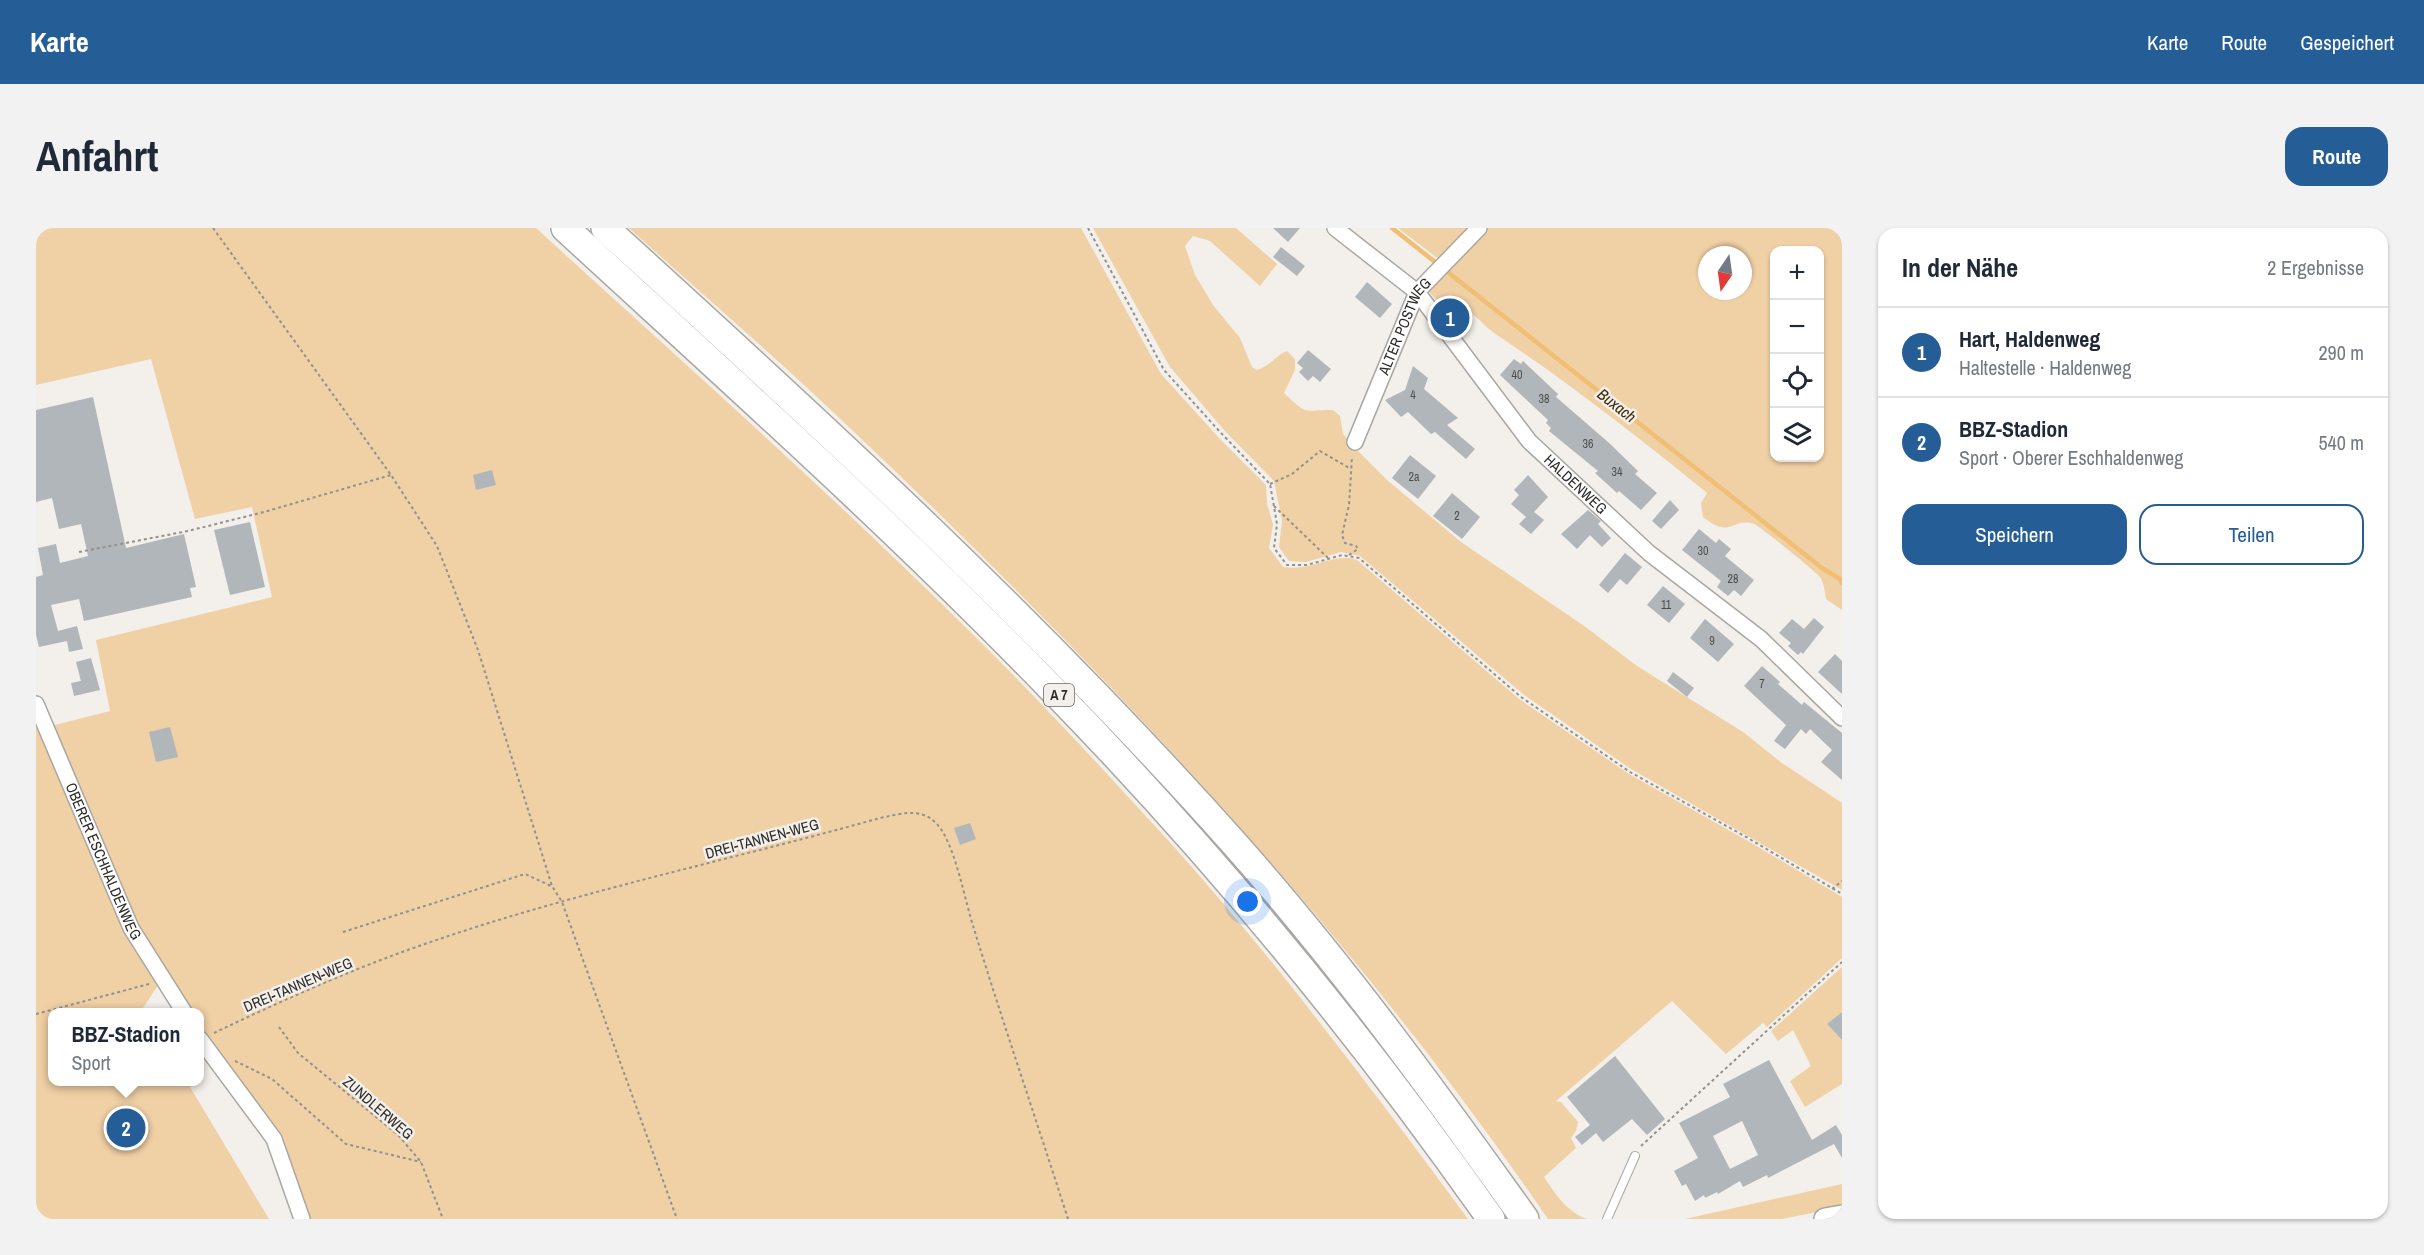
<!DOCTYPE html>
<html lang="de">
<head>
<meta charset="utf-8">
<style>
	:root { --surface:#fff; --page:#f2f2f3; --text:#1f2937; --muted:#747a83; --line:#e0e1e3; --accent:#255e96 }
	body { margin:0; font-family:"Archivo Narrow",sans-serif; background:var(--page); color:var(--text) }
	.controls { position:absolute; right:18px; top:18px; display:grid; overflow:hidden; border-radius:12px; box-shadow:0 2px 4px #0004 }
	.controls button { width:54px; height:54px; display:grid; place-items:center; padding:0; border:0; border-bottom:2px solid var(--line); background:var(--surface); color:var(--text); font:30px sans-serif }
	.compass { position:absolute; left:1662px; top:18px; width:54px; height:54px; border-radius:50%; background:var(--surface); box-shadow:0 2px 4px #0004; rotate:193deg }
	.you { position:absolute; left:1212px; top:674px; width:21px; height:21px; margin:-15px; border:4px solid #fff; border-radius:50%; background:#1a73e8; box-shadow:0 0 0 9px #1a73e833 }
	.badge { display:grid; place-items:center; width:39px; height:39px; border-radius:50%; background:var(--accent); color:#fff; font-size:20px; font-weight:700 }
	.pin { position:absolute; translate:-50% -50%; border:3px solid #fff; box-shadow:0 2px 6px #0006 }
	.popup { position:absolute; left:12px; top:780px; width:156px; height:78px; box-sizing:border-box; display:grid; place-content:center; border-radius:12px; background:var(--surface); filter:drop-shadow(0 2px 4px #0005); font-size:20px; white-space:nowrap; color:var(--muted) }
	.popup b { font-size:22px; color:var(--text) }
	.popup::after { content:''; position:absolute; left:50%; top:100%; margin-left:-12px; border:12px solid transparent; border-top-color:var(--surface) }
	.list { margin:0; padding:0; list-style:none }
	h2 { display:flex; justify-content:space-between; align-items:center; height:78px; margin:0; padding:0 24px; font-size:26px }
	h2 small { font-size:20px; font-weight:400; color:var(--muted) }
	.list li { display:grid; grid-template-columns:39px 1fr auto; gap:18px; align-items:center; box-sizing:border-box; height:90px; padding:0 24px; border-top:2px solid var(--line) }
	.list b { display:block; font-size:22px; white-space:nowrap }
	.list p { margin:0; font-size:20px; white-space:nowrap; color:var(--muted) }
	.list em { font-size:20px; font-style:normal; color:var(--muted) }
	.actions { display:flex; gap:12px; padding:18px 24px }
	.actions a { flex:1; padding:14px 0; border:2px solid var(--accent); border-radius:18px; text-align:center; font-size:21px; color:var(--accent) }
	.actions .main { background:var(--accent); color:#fff }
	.icon { flex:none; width:33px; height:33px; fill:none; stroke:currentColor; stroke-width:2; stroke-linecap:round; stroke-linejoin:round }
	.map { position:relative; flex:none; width:1806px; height:991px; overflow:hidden; border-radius:18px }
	header { display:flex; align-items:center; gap:36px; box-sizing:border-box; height:84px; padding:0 30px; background:var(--accent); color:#fff }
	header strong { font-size:28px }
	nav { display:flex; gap:33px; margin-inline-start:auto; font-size:21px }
	.intro { display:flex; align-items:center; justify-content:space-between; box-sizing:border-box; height:144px; padding:0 36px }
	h1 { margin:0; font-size:42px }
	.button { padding:15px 27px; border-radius:18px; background:var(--accent); color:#fff; font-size:21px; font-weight:700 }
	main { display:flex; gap:36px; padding:0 36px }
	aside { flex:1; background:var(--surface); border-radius:18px; box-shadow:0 2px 4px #0004 }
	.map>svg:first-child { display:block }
	.green { fill:#f0d0a5; fill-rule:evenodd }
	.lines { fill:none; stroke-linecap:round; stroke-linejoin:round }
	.stream { stroke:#f1be75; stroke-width:4.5 }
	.building { fill:#b1b6ba; fill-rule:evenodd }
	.service-casing { stroke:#aaa7a2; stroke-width:10 }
	.minor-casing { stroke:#aaa7a2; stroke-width:18 }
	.secondary-casing { stroke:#aaa7a2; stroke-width:24 }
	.motorway-casing { stroke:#aaa7a2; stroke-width:30 }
	.path { stroke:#93908d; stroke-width:2; stroke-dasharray:3 3; stroke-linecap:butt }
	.service { stroke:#fff; stroke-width:8 }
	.minor { stroke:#fff; stroke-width:15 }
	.secondary { stroke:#fff; stroke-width:21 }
	.motorway { stroke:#fff; stroke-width:27 }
	.labels { text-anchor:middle; stroke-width:5; stroke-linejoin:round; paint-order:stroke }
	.number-label { font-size:12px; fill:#4e4e4e }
	.shield { fill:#f3efea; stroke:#686664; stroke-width:1.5 }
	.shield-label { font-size:14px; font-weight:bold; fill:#2d2c2a }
	.street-label { font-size:15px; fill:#2d2c2a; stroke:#f3efea }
	.water-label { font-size:16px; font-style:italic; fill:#3e2a09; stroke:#f3efea }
</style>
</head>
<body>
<header>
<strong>Karte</strong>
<nav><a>Karte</a><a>Route</a><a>Gespeichert</a></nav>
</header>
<div class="intro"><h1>Anfahrt</h1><a class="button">Route</a></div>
<main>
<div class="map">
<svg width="1806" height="991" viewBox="0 0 1806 991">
	<rect width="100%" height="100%" fill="#f3efea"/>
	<path class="green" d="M0 0H500C640 128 782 254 917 387 994 462 1067 541 1139 620 1244 738 1338 864 1432 991H262L233 912 164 818V784H144L124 754 107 780 110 784H16V854H151L233 991H0V476L11 499 74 483 60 412 236 369 216 279 159 291 115 131 0 157Z
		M593 0H1045L1125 146 1184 211 1230 257 1231 276 1237 296 1233 320 1247 339C1275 344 1298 324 1321 332L1483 471 1593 546 1712 613 1806 669V730L1731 799 1727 795 1690 826 1636 773 1520 873 1525 874 1542 894 1540 903 1535 910 1540 920 1508 949C1520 967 1530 983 1551 991H1512C1313 700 1070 443 815 201 743 132 667 67 593 0Z
		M1057 0H1200L1241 36 1224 58 1174 13 1157 8 1149 18 1159 47 1177 77 1204 110 1216 139 1221 142C1233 139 1240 127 1251 123L1259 131V142L1248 165C1273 188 1265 182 1297 182L1304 188 1307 206 1324 225 1351 252 1425 314 1551 400 1601 438 1707 504 1746 535 1806 575V662L1595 541 1487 466 1324 328 1305 324 1270 334 1253 333 1243 319 1246 293 1238 253 1189 203 1134 139Z
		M1362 0H1435L1404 32Z
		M1452 0H1806V382L1790 371C1789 364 1788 355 1784 349 1779 343 1724 298 1718 296 1695 289 1696 312 1667 289L1665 275 1671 265C1602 209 1532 154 1458 105 1444 95 1435 80 1419 73 1414 70 1407 72 1401 72L1394 65V60ZM1738 22H1784V230H1738ZM1671 27H1707V63H1671Z
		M1806 739V784L1791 796 1806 812V856L1769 879 1754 853 1775 838 1757 802 1742 813 1735 803Z
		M1806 956V979L1746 991H1649Z"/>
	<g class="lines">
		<path class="stream" d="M1356 0 1786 340 1804 351 1806 355"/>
	</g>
	<path class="building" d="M1237 0H1264L1252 14Z
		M1245 19 1269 38 1261 48 1237 29Z
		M1331 54 1356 76 1344 90 1319 69Z
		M1272 122 1295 141 1284 154 1277 148 1272 153 1263 144 1267 140 1261 135Z
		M1478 131 1485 136 1487 133 1522 166 1520 169 1572 214 1602 243 1599 246 1621 265 1605 282 1583 263 1581 265 1559 245 1562 243 1513 203 1515 200 1510 195 1512 192 1464 147Z
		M1377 138 1392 150 1388 161 1422 190 1411 197 1439 221 1430 231 1399 204 1395 206 1372 184 1365 189 1349 172 1369 162Z
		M57 169 90 320 148 306 160 359 154 360 156 369 48 393 43 371 15 377 22 403 41 398 47 421 33 424 31 413 3 419 0 407V349L7 347 2 320 20 316 24 335 52 328 45 296 23 301 16 270 0 274V182Z
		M1374 227 1400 248 1382 271 1356 250Z
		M456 242 460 257 440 262 437 247Z
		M1492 247 1512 269 1498 284 1508 292 1495 306 1483 296 1490 289 1475 276 1483 267 1478 262Z
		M1416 265 1444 289 1426 311 1397 288Z
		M1634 272 1643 282 1625 301 1616 293Z
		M1552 282 1565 293 1562 296 1575 310 1566 319 1554 307 1541 321 1525 306Z
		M214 294 229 359 194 367 178 302Z
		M1663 301 1680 315 1683 311 1695 321 1689 328 1718 352 1705 368 1698 362 1692 368 1681 359 1685 353 1646 322Z
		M1589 325 1606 339 1591 357 1584 351 1572 365 1563 357Z
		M1627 358 1649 376 1633 395 1611 377Z
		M1778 390 1788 399 1767 426 1765 424 1762 427 1752 418 1755 415 1743 405 1756 391 1768 401Z
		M1669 391 1698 416 1682 434 1654 410Z
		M1799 426 1806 433V466L1782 444Z
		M55 430 64 462 38 468 35 455 45 453 40 434Z
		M1726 438 1744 454 1742 456 1766 477 1768 474 1806 505V552L1785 534 1796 522 1774 501 1770 506 1765 501 1749 521 1738 513 1750 497 1708 458Z
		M1637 444 1658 460 1651 469 1631 453Z
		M134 499 142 529 120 534 113 504Z
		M934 595 940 611 924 617 918 600Z
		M1806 784V812L1791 796Z
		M1579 828 1629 891 1611 907 1596 891 1567 914 1560 905 1546 917 1539 909 1554 897 1531 869Z
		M1733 832 1776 912 1800 897 1806 907V930L1798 916 1732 950 1731 947 1707 959 1704 953 1682 966 1681 964 1669 970 1668 967 1659 973 1650 956 1646 958 1638 943 1662 930 1643 895 1694 869 1687 856ZM1706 893 1722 927 1694 941 1677 908Z"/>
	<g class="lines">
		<g class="service-casing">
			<path id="service" d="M1571 991 1599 928"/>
		</g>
		<g class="minor-casing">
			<g id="minor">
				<path id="s1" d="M1299 0 1381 64 1493 213 1613 325 1725 411 1806 490"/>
				<path id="s2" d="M1319 214 1381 64 1443 0"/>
				<path id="s3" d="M0 476 95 700 148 784"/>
				<path d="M164 811 238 911 266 991"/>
			</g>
		</g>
		<g class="secondary-casing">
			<path id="secondary" d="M1789 991 1806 988"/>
		</g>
		<g class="motorway-casing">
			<path id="motorway" d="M529 0C693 151 860 300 1015 460 1177 626 1322 802 1455 991
				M569 0C786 197 1002 395 1197 614 1303 733 1397 862 1489 991"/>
		</g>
		<path class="path" d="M177 0 355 247 401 318 442 422 516 658 526 674 641 991
			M1052 0 1128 142 1185 205 1234 256 1241 296 1238 320 1251 337H1271L1306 327 1323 330 1485 469 1594 544 1712 610 1806 666
			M1234 256 1256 246 1284 223 1315 241
			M1238 278 1293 331
			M43 324 152 303 228 284 355 247
			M1313 327 1322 321 1320 318 1309 315 1306 307 1313 277 1316 229
			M1796 661 1806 653
			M307 704 489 646 515 658
			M0 786 113 756
			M243 799 262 825 362 907 385 934 407 991
			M178 805C245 773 314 742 383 718 534 665 691 633 844 590 864 586 884 579 900 595 919 614 929 674 938 701 968 798 1001 894 1032 991
			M199 833 236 851 310 916 385 934
			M1605 918 1806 734"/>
		<use href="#service" class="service"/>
		<use href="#minor" class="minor"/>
		<use href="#secondary" class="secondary"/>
		<use href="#motorway" class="motorway"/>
	</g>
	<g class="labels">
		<g class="number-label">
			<text x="1481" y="151">40</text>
			<text x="1377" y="171">4</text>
			<text x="1508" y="175">38</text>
			<text x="1552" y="220">36</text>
			<text x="1581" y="248">34</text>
			<text x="1378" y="253">2a</text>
			<text x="1421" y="292">2</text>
			<text x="1667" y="327">30</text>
			<text x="1697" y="355">28</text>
			<text x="1630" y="381">11</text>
			<text x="1676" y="417">9</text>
			<text x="1726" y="460">7</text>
		</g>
		<rect class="shield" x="1008" y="456" width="30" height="22" rx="4.5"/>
		<g class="shield-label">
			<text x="1023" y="472">A 7</text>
		</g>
		<g class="street-label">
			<text dy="5" stroke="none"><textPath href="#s2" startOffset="126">ALTER POSTWEG</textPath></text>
			<text dy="5" stroke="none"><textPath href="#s1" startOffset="354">HALDENWEG</textPath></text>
			<text transform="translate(726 611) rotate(-15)" y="5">DREI-TANNEN-WEG</text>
			<text dy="5" stroke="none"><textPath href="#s3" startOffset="171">OBERER ESCHHALDENWEG</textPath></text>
			<text transform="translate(262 757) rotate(-23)" y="5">DREI-TANNEN-WEG</text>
			<text transform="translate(342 880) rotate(41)" y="5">ZUNDLERWEG</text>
		</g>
		<g class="water-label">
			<text transform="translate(1581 177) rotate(38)" y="6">Buxach</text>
		</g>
	</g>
</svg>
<div class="controls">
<button>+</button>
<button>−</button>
<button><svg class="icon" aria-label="locate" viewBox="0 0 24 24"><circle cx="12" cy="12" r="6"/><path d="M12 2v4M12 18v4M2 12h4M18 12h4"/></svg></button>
<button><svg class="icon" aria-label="layers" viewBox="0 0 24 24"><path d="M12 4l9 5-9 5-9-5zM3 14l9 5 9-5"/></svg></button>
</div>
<svg class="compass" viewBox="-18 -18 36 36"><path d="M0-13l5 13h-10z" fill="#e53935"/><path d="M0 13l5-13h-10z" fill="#747a83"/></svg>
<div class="you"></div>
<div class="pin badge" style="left:1414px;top:90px">1</div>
<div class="pin badge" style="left:90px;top:900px">2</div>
<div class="popup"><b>BBZ-Stadion</b>Sport</div>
</div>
<aside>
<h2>In der Nähe<small>2 Ergebnisse</small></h2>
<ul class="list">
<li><span class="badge">1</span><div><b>Hart, Haldenweg</b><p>Haltestelle · Haldenweg</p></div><em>290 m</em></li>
<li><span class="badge">2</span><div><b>BBZ-Stadion</b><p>Sport · Oberer Eschhaldenweg</p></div><em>540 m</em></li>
</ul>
<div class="actions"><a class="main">Speichern</a><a>Teilen</a></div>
</aside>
</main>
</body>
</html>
